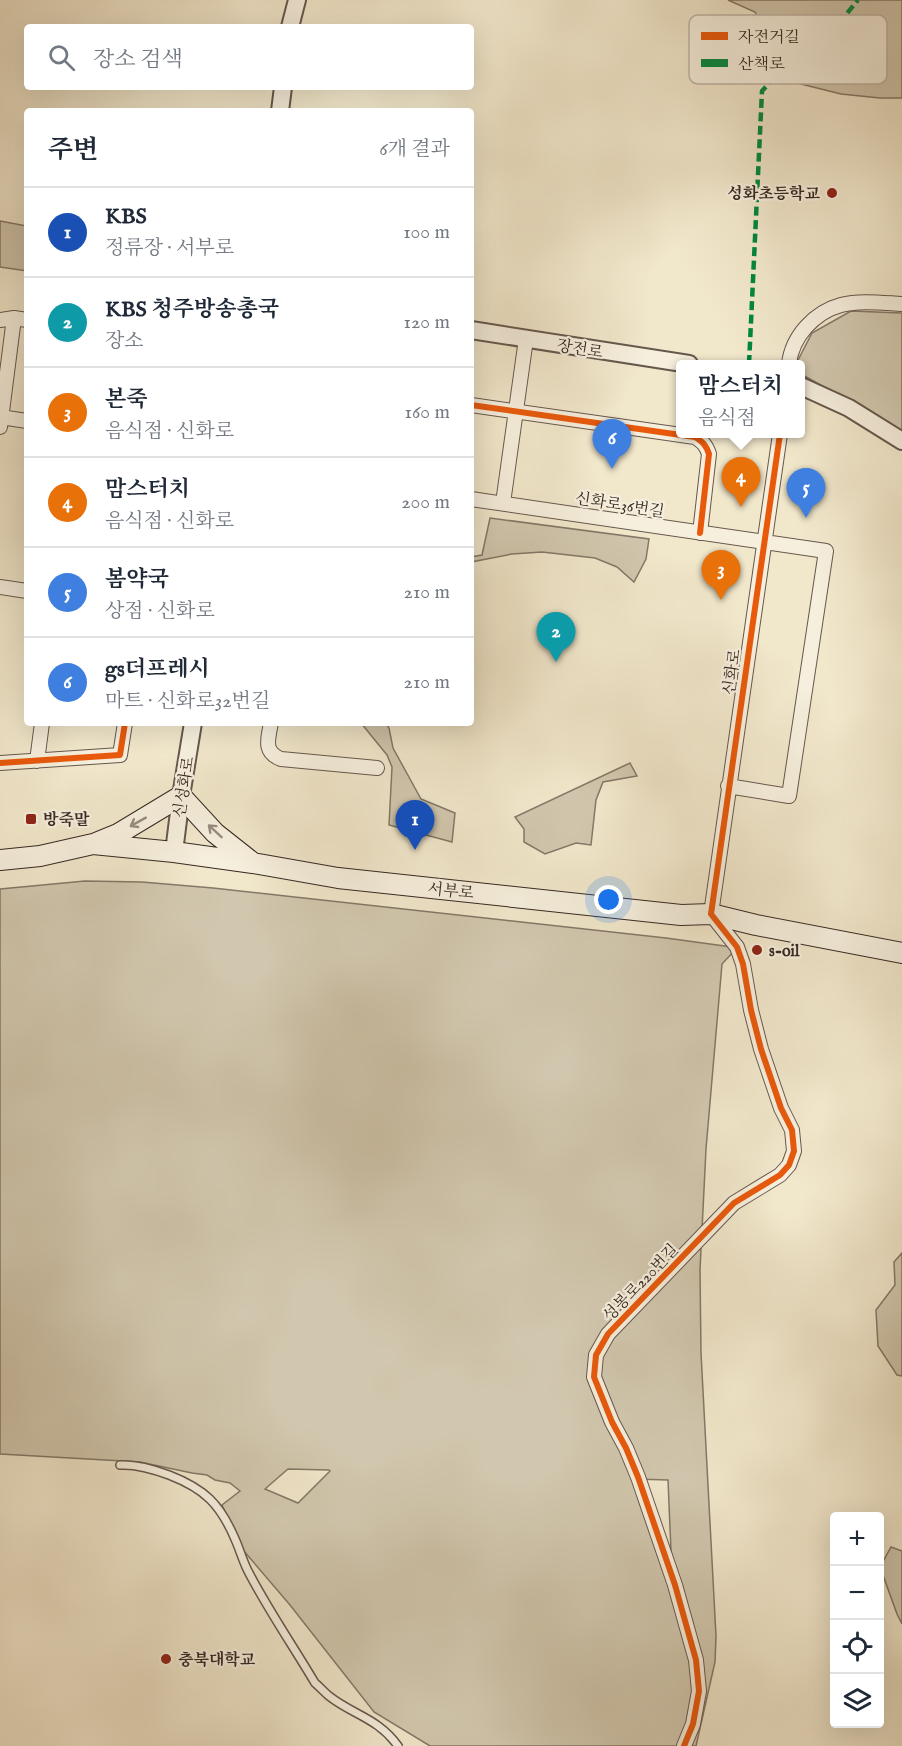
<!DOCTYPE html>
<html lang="ko">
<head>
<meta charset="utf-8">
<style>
	:root { --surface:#fff; --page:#f2f2f3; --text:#1f2937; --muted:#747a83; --line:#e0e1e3; --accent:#8f2418 }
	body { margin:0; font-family:"IM FELL English","Noto Serif KR",serif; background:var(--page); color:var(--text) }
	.controls { position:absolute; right:18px; bottom:18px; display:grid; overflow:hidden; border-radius:6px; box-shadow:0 6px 24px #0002 }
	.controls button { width:54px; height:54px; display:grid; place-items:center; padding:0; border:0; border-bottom:2px solid var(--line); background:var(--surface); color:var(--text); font:30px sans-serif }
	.you { position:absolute; left:609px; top:900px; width:21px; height:21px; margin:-15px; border:4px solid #fff; border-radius:50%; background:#1a73e8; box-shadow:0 0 0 9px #1a73e833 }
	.badge { display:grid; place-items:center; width:39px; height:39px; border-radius:50%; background:var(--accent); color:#fff; font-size:20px; font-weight:700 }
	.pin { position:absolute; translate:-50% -50px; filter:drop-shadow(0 2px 3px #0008) }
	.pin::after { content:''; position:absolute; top:32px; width:21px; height:18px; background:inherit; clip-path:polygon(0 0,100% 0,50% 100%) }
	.popup { position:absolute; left:676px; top:360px; width:129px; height:78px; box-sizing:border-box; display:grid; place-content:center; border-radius:6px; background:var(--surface); filter:drop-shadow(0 2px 4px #0005); font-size:20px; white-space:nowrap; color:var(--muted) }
	.popup b { font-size:22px; color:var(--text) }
	.popup::after { content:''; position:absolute; left:50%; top:100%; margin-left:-12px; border:12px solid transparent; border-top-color:var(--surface) }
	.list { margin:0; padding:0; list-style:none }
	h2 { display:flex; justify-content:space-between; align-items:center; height:78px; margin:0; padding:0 24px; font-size:26px }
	h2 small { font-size:20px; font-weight:400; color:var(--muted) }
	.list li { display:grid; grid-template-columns:39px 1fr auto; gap:18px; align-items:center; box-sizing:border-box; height:90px; padding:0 24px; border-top:2px solid var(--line) }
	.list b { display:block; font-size:22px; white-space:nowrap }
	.list p { margin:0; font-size:20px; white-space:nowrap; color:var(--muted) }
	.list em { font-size:20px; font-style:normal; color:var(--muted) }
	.icon { flex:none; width:33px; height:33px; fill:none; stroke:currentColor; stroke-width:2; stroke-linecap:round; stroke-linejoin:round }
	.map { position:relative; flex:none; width:902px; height:1746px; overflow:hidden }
	.search { position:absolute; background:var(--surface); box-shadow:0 6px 24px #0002; left:24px; top:24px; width:450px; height:66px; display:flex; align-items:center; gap:15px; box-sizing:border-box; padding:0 21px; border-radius:6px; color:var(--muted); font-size:22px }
	.panel { position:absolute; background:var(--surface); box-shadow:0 6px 24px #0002; left:24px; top:108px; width:450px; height:618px; border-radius:6px }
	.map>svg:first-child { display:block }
	.green { fill:#d1c7ae; stroke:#847868; stroke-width:1.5; fill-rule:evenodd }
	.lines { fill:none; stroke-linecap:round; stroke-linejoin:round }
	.service-casing { stroke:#66584d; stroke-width:10 }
	.minor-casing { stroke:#66584d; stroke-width:16 }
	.tertiary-casing { stroke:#66584d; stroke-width:20 }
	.secondary-casing { stroke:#372923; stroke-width:22 }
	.service { stroke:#f6efdd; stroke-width:7 }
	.minor { stroke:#f6efdd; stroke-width:14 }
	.tertiary { stroke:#f6efdd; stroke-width:16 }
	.secondary { stroke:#f6efdd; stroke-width:20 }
	.quiet { stroke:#00873e; stroke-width:4.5; stroke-dasharray:9 4.5; stroke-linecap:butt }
	.cycleway-casing { stroke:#f6efdd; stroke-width:10 }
	.cycleway { stroke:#e8590c; stroke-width:6 }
	.oneway { stroke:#968c80 }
	.poi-dot { fill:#8f2418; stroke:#f6efdd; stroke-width:2 }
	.labels { text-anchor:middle; stroke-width:4.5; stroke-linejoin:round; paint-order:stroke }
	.poi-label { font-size:16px; font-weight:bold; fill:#372923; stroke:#f6efdd; text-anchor:start }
	.street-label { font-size:16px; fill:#372923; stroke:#f6efdd }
	.key { fill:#f6efdd; stroke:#bdb4a5; stroke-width:1.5 }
	.key-label { font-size:16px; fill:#372923 }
</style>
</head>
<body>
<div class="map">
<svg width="902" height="1746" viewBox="0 0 902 1746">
	<rect width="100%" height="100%" fill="#f1e7cb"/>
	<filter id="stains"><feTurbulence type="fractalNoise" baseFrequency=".00333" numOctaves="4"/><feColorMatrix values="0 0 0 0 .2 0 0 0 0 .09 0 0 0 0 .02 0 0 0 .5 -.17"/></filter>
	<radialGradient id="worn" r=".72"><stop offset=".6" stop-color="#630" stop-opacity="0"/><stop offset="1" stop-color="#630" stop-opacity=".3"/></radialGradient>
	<path class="green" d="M728 0H902V98H880L841 94 797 83 779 66 771 43 755 12Z
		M0 221 27 226V271L0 267Z
		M851 311 902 313V431L801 374V364H796L812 333Z
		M490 518 649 539 646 559 634 582 617 567 595 558 542 552 512 554 471 562V557L482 555Z
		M361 723H386L389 728 393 748 421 799 455 813 452 842 389 825 392 767 387 755Z
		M630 763 637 776 603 782 596 800 591 845 576 843 545 854 524 842V829L515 817Z
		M85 881 142 882 213 888 666 938 732 947 736 949 722 964 706 1149 700 1270 701 1353 716 1636 715 1662 696 1746H430L374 1712 290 1605 243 1550 222 1505 240 1491 230 1483 215 1480 207 1475 192 1473 140 1462 0 1454V889ZM288 1469 329 1470 330 1471 298 1503 265 1489ZM635 1479 668 1480 672 1575Z
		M902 1253V1376L897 1375 878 1346 876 1310 895 1285 894 1262Z
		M891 1547 902 1551V1624L897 1614 880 1567Z"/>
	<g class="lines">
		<g class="service-casing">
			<path id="service" d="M120 1465C137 1464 153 1469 169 1475 205 1489 220 1504 235 1539 240 1550 243 1562 249 1573 269 1611 293 1646 315 1683 320 1687 324 1692 329 1696 353 1715 378 1718 398 1746"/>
		</g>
		<g class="minor-casing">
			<path id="minor" d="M0 320 14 318 27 320
				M789 364C792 336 815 312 841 305 860 300 883 303 902 304
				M471 405 695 437C703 442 706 445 709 454L700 533
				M0 417 27 421
				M0 427 14 318
				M471 499 826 551 789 796 728 786
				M503 503 526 339
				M0 587 27 591
				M271 723C268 739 263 752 281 759L377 768
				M37 761 42 723
				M0 763 120 755 125 723
				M684 1746 693 1724 699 1691 696 1660 675 1585 638 1477 626 1448 612 1422 594 1377 596 1355 608 1334 734 1203 780 1175 789 1165 794 1151 792 1130 781 1108 761 1049 751 1010 743 964 737 947 711 914 780 434"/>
		</g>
		<g class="tertiary-casing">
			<path id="tertiary" d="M290 27 297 0
				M280 111 283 87
				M471 330 689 364
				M801 386 849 408 902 441
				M174 852 181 796 193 723"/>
		</g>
		<g class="secondary-casing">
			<path id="secondary" d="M96 843 118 834 181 796 215 833 253 863
				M0 860 40 856 93 844 174 852 253 863 338 878 681 915 711 914 756 925 902 953"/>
		</g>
		<use href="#service" class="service"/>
		<use href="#minor" class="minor"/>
		<use href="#tertiary" class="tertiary"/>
		<use href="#secondary" class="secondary"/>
		<path class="quiet" d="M749 364 762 91 778 74 794 70 825 40 858 0"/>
		<g class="cycleway-casing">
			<path id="cycleway" d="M471 405 695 437C703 442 706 445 709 454L700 533
				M0 763 120 755 125 723
				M684 1746 693 1724 699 1691 696 1660 675 1585 638 1477 626 1448 612 1422 594 1377 596 1355 608 1334 734 1203 780 1175 789 1165 794 1151 792 1130 781 1108 761 1049 751 1010 743 964 737 947 711 914 780 434"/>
		</g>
		<use href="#cycleway" class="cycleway"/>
	</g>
	<defs><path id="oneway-shaft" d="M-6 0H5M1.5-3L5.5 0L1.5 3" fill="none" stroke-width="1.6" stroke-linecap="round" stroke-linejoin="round" transform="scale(1.5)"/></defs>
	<g class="oneway">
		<use href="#oneway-shaft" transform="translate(138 822) rotate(151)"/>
		<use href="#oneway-shaft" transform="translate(215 831) rotate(-137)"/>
	</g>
	<g class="poi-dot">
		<circle cx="832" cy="193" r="6"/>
		<rect x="25" y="813" width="12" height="12" rx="3"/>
		<circle cx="757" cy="950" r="6"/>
		<circle cx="166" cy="1659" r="6"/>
	</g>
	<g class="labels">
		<g class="poi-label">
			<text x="820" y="199" text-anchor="end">성화초등학교</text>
			<text x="43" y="825">방죽말</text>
			<text x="769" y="956">s-oil</text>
			<text x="178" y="1665">충북대학교</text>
		</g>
		<g class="street-label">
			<text transform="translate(580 348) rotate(9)" y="6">장전로</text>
			<text transform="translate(620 504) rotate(9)" y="6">신화로36번길</text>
			<text transform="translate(731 672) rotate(-82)" y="6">신화로</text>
			<text transform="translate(183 787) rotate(-81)" y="6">신성화로</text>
			<text transform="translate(451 890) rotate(6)" y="6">서부로</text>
			<text transform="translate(640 1282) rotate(-46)" y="6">성봉로220번길</text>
		</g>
	</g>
	<rect x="689" y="15" width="198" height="69" rx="9" class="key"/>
	<rect x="701" y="32" width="27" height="8" fill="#e8590c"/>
	<rect x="701" y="59" width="27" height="8" fill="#00873e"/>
	<g class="key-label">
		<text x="738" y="42">자전거길</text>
		<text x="738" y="69">산책로</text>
	</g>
	<rect width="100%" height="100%" filter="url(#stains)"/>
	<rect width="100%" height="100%" fill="url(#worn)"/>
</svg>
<div class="controls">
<button>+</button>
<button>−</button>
<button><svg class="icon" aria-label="locate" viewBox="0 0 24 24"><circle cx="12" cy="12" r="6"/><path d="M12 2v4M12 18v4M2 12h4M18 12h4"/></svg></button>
<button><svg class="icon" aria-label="layers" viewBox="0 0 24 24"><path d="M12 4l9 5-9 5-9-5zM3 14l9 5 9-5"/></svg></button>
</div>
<div class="you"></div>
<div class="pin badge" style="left:415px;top:850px;background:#1a4fb4">1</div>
<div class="pin badge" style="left:556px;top:662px;background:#0f9aa8">2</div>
<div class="pin badge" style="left:721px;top:600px;background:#e8710a">3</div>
<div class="pin badge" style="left:741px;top:507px;background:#e8710a">4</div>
<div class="popup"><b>맘스터치</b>음식점</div>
<div class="pin badge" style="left:806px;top:518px;background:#3f7fe0">5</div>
<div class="pin badge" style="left:612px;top:469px;background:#3f7fe0">6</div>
<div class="search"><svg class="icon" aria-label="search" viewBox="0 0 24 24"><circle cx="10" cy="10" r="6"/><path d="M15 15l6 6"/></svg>장소 검색</div>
<section class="panel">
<h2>주변<small>6개 결과</small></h2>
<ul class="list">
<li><span class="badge" style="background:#1a4fb4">1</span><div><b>KBS</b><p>정류장 · 서부로</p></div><em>100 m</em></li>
<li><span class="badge" style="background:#0f9aa8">2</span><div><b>KBS 청주방송총국</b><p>장소</p></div><em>120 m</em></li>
<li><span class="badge" style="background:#e8710a">3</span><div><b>본죽</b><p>음식점 · 신화로</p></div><em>160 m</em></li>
<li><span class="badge" style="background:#e8710a">4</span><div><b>맘스터치</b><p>음식점 · 신화로</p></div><em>200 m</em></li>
<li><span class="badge" style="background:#3f7fe0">5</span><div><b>봄약국</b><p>상점 · 신화로</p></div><em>210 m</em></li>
<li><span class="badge" style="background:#3f7fe0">6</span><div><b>gs더프레시</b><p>마트 · 신화로32번길</p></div><em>210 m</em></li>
</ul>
</section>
</div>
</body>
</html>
